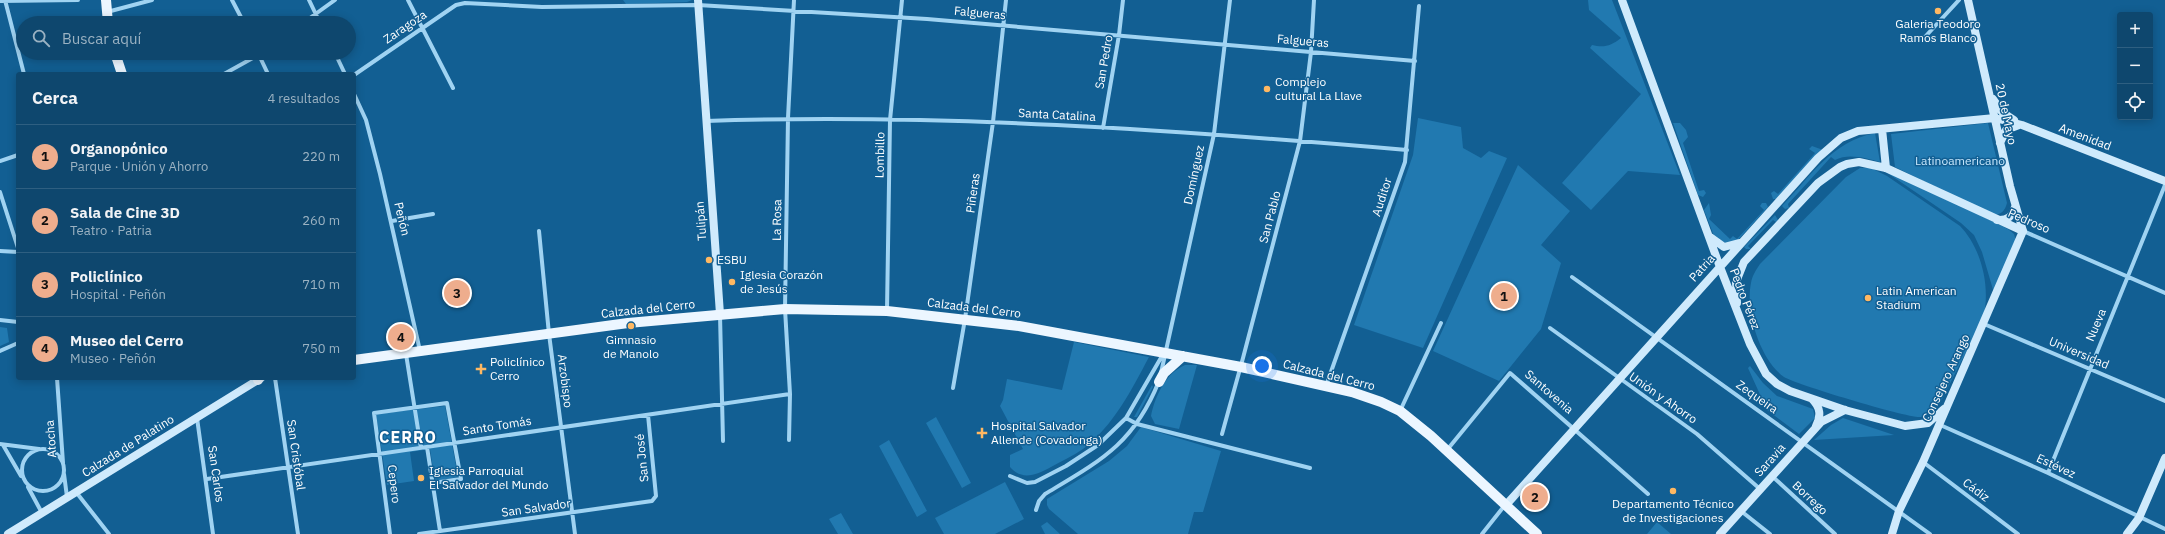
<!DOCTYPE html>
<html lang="es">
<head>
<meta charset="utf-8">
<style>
	:root { --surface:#0e476e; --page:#174e73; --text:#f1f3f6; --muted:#9bb2c2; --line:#2e5f81; --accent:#eead8d }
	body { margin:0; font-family:"IBM Plex Sans",sans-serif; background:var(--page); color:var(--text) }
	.controls { position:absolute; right:12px; top:12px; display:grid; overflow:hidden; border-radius:4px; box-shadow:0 2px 10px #0003 }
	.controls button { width:36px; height:36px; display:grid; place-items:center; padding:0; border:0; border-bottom:1px solid var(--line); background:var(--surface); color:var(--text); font:20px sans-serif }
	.you { position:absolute; left:1262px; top:366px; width:14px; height:14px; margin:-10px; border:3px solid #fff; border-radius:50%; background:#1a73e8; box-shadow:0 0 0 6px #1a73e833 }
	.badge { display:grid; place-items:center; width:26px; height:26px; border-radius:50%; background:var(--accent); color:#111; font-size:13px; font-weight:700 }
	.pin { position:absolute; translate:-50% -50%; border:2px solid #fff; box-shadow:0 1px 4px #0006 }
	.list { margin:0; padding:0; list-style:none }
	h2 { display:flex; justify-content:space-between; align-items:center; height:52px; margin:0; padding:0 16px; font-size:17px }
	h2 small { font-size:13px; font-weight:400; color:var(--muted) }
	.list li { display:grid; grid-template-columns:26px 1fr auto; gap:12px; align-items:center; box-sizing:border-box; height:64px; padding:0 16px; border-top:1px solid var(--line) }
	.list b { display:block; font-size:15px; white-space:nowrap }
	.list p { margin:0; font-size:13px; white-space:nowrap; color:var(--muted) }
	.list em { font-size:13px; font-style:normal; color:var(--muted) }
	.icon { flex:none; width:22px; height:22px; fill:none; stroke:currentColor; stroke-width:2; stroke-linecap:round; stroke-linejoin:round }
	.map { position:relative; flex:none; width:2165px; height:534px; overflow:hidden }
	.search { position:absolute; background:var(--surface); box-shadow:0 2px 10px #0003; left:16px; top:16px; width:340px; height:44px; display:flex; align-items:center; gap:10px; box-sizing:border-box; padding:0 14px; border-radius:22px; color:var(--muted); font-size:15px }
	.panel { position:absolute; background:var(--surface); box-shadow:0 2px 10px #0003; left:16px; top:72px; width:340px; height:308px; border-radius:4px }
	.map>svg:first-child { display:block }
	.green { fill:#2179b0 }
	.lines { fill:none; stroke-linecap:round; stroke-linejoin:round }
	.street { stroke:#a0d3f2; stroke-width:4 }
	.secondary { stroke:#cfeafc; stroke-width:8 }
	.primary { stroke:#ecf6ff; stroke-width:10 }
	.poi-dot { fill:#ffb862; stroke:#125f93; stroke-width:1.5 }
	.labels { text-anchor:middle; stroke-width:3; stroke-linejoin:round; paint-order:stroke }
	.street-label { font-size:12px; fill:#fff; stroke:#125f93 }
	.poi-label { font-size:12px; fill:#fff; stroke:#125f93; text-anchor:start }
	.park-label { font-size:12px; fill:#c8e8fd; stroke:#125f93 }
	.district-label { font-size:16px; font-weight:bold; letter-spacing:1px; fill:#fff; stroke:#125f93 }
</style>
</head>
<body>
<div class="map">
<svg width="2165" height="534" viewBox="0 0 2165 534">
	<rect width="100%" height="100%" fill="#125f93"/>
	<path class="green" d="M623 0H692L687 2 626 4Z
		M1588 0H1612L1680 175 1628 171 1591 210 1562 183 1641 94 1590 48 1592 45C1604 48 1611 46 1621 38L1589 10Z
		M1418 118 1461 127 1463 148 1481 158 1489 151 1507 158 1423 348 1354 325 1413 155Z
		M1673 123H1680L1686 130 1688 137 1683 143 1699 191 1704 190 1706 193 1703 197 1698 195Z
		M1988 123 2007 203C2005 211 2001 215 1993 215L1895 167 1891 134Z
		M1875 133 1880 162C1866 158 1848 153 1835 160L1831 157 1788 204 1789 208 1785 209 1782 206C1811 176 1831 142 1875 133Z
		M1812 146 1823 150 1777 199H1773L1771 193 1774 191 1778 194 1815 153 1809 149Z
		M1518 165 1570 211 1541 245 1561 263 1541 329 1499 381 1433 351Z
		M1860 168H1871L1887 176 1960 226C1982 249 1991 288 1983 319L1940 403C1936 409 1930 416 1921 417 1910 419 1795 384 1784 377 1760 360 1745 312 1751 283 1752 276 1756 270 1760 264L1846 177Z
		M1883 170H1888L2008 229 2014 234 2016 241 1994 293 1982 252 1974 235 1961 223Z
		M1709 203 1711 215 1709 219 1730 239 1733 236 1737 239 1764 210 1760 206 1762 203H1766L1768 207 1738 240 1727 244 1714 236 1704 210Z
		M1775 215 1778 220 1776 222 1773 220 1748 246 1751 249H1746L1744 247Z
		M0 327 7 328 9 342 0 346Z
		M1074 342 1149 357C1131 391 1114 425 1083 449 1073 456 1061 461 1051 467 1036 475 1022 481 1010 467V455L1023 449 1000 406 1003 400 1007 379 1062 390Z
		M1185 365H1197L1179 429 1155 424 1151 416C1155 396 1166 373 1185 365Z
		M1750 366 1763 383 1777 396 1813 409 1815 418 1799 434 1767 410 1748 368Z
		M1152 385 1153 387 1137 417H1134Z
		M445 406 458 477 435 481 430 449 410 452 414 481 387 485 376 414Z
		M936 417 971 483 962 488 926 423Z
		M1843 418 1894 435 1814 440 1831 425Z
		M1141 427 1221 451 1203 512H1194L1188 534H1078L1049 509 1047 505V499L1109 461 1127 446Z
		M889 440 927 511 917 517 879 446Z
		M1005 482 1024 519 995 534H944L935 518Z
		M841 513 853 534H838L829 519Z
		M1047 522 1060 534H1045L1041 526Z
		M1657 522 1671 534H1647Z"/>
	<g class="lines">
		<path class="street" d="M5 0 24 74
			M232 0 244 23
			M309 0 320 23
			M408 0 453 88
			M0 1 78 0
			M107 12 152 0
			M303 23 335 0
			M1924 38 1959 0
			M258 53 268 74
			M335 53 345 74
			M224 74 262 53
			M354 75 456 5 465 3 542 7 698 5 927 19 1415 61
			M354 94 366 120 380 174 420 351
			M706 121C940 113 1174 130 1407 150
			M1103 128 1119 35 1123 0
			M0 161 18 155
			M0 192 18 248
			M392 221 433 214
			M539 231 549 334 575 534
			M2023 231 2165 293
			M0 251 18 252
			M1572 277 1930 534
			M887 311 890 120 902 0
			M720 315 723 441
			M0 320 18 322
			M1984 324 2165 401
			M1550 328 1697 434 1760 489
			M0 351 18 343
			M406 354 421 448
			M1161 373 1214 134 1230 0
			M57 378 63 463
			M275 378 298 534
			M1326 386 1405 162 1419 6
			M953 388 965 319 993 122 1006 0
			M1400 411 1441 323
			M197 418 213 534
			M1126 418 1137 424 1310 468
			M1938 424 2048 473 2165 529
			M1222 434 1243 358 1300 141 1311 52 1314 0
			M789 440 790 394 785 309 788 118 794 0
			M0 444 39 449
			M3 445 21 476
			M427 447 440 531
			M22 470a21 21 0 1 1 42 0a21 21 0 1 1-42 0Z
			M1447 450 1510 373 1648 494
			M1923 462 2018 534
			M2048 473 2165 185
			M64 474 67 497
			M1010 476 1027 483 1035 482 1066 466 1098 445 1126 418 1162 356
			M1772 476 1835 534
			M207 479 790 394
			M28 487 42 513
			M76 492 109 534
			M1036 510 1039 501 1045 494C1100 461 1134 444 1159 381
			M1741 511 1770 534
			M390 534 374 413 447 403 461 479 433 483
			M419 534 652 501 656 496 648 415
			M1482 534 1505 505"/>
		<path class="secondary" d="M698 0 720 314
			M1622 0 1720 267 1750 344 1766 374 1777 384 1790 391 1845 410 1905 426 1928 423 1944 409
			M1968 0 2010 186 2023 231
			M1993 99 2002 112 2014 120
			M1882 129 1886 168
			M2000 143 2006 130 2019 125
			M1997 220C2007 221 2013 216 2015 207
			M1710 237 1724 247 1739 243
			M1737 303 1736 282 1744 262 1818 183 1840 167 1847 164 1859 162 1886 168 2023 231
			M1812 399C1821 408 1821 416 1816 426
			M1506 505 1818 158 1841 138 1858 131 1995 118 2022 125 2165 181
			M8 534 261 378
			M1720 534 1821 422 1845 410
			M1892 534 1899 511 1923 462 2023 231
			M2127 534 2139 518 2165 458"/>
		<path class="primary" d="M106 0 108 23
			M115 53 122 74
			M354 360 628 323 785 309 887 311 1019 326 1241 367 1352 392 1381 402 1400 411 1431 436 1537 534
			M258 380V378
			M1159 382 1164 373 1183 356"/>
	</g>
	<g class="poi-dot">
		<circle cx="1938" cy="11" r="4"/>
		<circle cx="1267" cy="89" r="4"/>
		<circle cx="709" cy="260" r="4"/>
		<circle cx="732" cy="282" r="4"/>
		<circle cx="1868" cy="298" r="4"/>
		<circle cx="631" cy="326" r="4"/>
		<path d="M479 363h4v4h4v4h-4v4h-4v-4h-4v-4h4z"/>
		<path d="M980 427h4v4h4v4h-4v4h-4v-4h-4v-4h4z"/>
		<circle cx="421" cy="478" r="4"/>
		<circle cx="1673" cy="491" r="4"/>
	</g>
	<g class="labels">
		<g class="street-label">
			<text transform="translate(980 13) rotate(5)" y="4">Falgueras</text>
			<text transform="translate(405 27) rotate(-34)" y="4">Zaragoza</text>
			<text transform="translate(1303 41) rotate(5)" y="4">Falgueras</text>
			<text transform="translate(1104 62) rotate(-80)" y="4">San Pedro</text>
			<text transform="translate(2006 114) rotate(78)" y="4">20 de Mayo</text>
			<text transform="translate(1057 115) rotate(3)" y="4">Santa Catalina</text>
			<text transform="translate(2085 137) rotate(21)" y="4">Amenidad</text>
			<text transform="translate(880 155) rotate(-89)" y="4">Lombillo</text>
			<text transform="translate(1194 175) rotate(-78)" y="4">Domínguez</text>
			<text transform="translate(973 193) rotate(-82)" y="4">Piñeras</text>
			<text transform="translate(1382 197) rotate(-72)" y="4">Auditor</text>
			<text transform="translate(1270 217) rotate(-75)" y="4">San Pablo</text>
			<text transform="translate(402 219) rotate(77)" y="4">Peñón</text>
			<text transform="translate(777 220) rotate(-89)" y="4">La Rosa</text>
			<text transform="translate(701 221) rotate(-94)" y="4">Tulipán</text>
			<text transform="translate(2029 221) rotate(23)" y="4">Pedroso</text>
			<text transform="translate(1702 268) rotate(-48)" y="4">Patria</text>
			<text transform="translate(1745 299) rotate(69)" y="4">Pedro Pérez</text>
			<text transform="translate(974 308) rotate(7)" y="4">Calzada del Cerro</text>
			<text transform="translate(648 309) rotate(-6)" y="4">Calzada del Cerro</text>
			<text transform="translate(2096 325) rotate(-67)" y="4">Nueva</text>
			<text transform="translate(2079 353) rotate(23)" y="4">Universidad</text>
			<text transform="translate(1329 375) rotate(14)" y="4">Calzada del Cerro</text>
			<text transform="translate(1946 378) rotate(-65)" y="4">Consejero Arango</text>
			<text transform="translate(565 381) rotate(83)" y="4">Arzobispo</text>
			<text transform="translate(1549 392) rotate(41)" y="4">Santovenia</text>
			<text transform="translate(1757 397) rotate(35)" y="4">Zequeira</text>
			<text transform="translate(1663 398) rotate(35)" y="4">Unión y Ahorro</text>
			<text transform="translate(497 426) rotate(-9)" y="4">Santo Tomás</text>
			<text transform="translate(51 439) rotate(-94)" y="4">Atocha</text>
			<text transform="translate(128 446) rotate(-32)" y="4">Calzada de Palatino</text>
			<text transform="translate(296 455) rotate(82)" y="4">San Cristóbal</text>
			<text transform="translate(642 458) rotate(-96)" y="4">San José</text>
			<text transform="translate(1770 460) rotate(-48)" y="4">Saravia</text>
			<text transform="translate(2056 466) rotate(25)" y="4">Estévez</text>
			<text transform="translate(216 474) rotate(82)" y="4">San Carlos</text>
			<text transform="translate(394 484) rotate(83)" y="4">Cepero</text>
			<text transform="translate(1976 490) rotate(37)" y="4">Cádiz</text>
			<text transform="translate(1810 498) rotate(43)" y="4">Borrego</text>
			<text transform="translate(536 508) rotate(-8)" y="4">San Salvador</text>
		</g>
		<g class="poi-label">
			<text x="1938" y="28" text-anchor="middle">Galeria Teodoro<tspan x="1938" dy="14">Ramos Blanco</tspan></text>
			<text x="1275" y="86">Complejo<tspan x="1275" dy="14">cultural La Llave</tspan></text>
			<text x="717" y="264">ESBU</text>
			<text x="740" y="279">Iglesia Corazón<tspan x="740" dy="14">de Jesús</tspan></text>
			<text x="1876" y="295">Latin American<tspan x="1876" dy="14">Stadium</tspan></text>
			<text x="631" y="344" text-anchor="middle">Gimnasio<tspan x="631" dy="14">de Manolo</tspan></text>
			<text x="490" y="366">Policlínico<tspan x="490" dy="14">Cerro</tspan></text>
			<text x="991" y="430">Hospital Salvador<tspan x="991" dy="14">Allende (Covadonga)</tspan></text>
			<text x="429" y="475">Iglesia Parroquial<tspan x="429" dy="14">El Salvador del Mundo</tspan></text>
			<text x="1673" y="508" text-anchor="middle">Departamento Técnico<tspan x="1673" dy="14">de Investigaciones</tspan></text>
		</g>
		<g class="park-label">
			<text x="1960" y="165">Latinoamericano</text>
		</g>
		<g class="district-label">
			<text x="408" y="443">CERRO</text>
		</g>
	</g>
</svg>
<div class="controls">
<button>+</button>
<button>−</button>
<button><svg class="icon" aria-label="locate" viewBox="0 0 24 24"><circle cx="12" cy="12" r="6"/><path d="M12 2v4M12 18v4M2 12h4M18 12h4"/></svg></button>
</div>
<div class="you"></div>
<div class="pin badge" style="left:1504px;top:296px">1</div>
<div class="pin badge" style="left:1535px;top:497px">2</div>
<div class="pin badge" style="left:457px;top:293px">3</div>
<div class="pin badge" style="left:401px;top:337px">4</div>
<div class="search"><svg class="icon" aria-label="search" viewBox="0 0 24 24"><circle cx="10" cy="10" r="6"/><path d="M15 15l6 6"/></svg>Buscar aquí</div>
<section class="panel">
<h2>Cerca<small>4 resultados</small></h2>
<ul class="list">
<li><span class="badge">1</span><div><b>Organopónico</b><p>Parque · Unión y Ahorro</p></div><em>220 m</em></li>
<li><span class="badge">2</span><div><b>Sala de Cine 3D</b><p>Teatro · Patria</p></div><em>260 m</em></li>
<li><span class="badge">3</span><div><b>Policlínico</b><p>Hospital · Peñón</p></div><em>710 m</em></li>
<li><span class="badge">4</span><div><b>Museo del Cerro</b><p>Museo · Peñón</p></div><em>750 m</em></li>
</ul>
</section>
</div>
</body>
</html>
